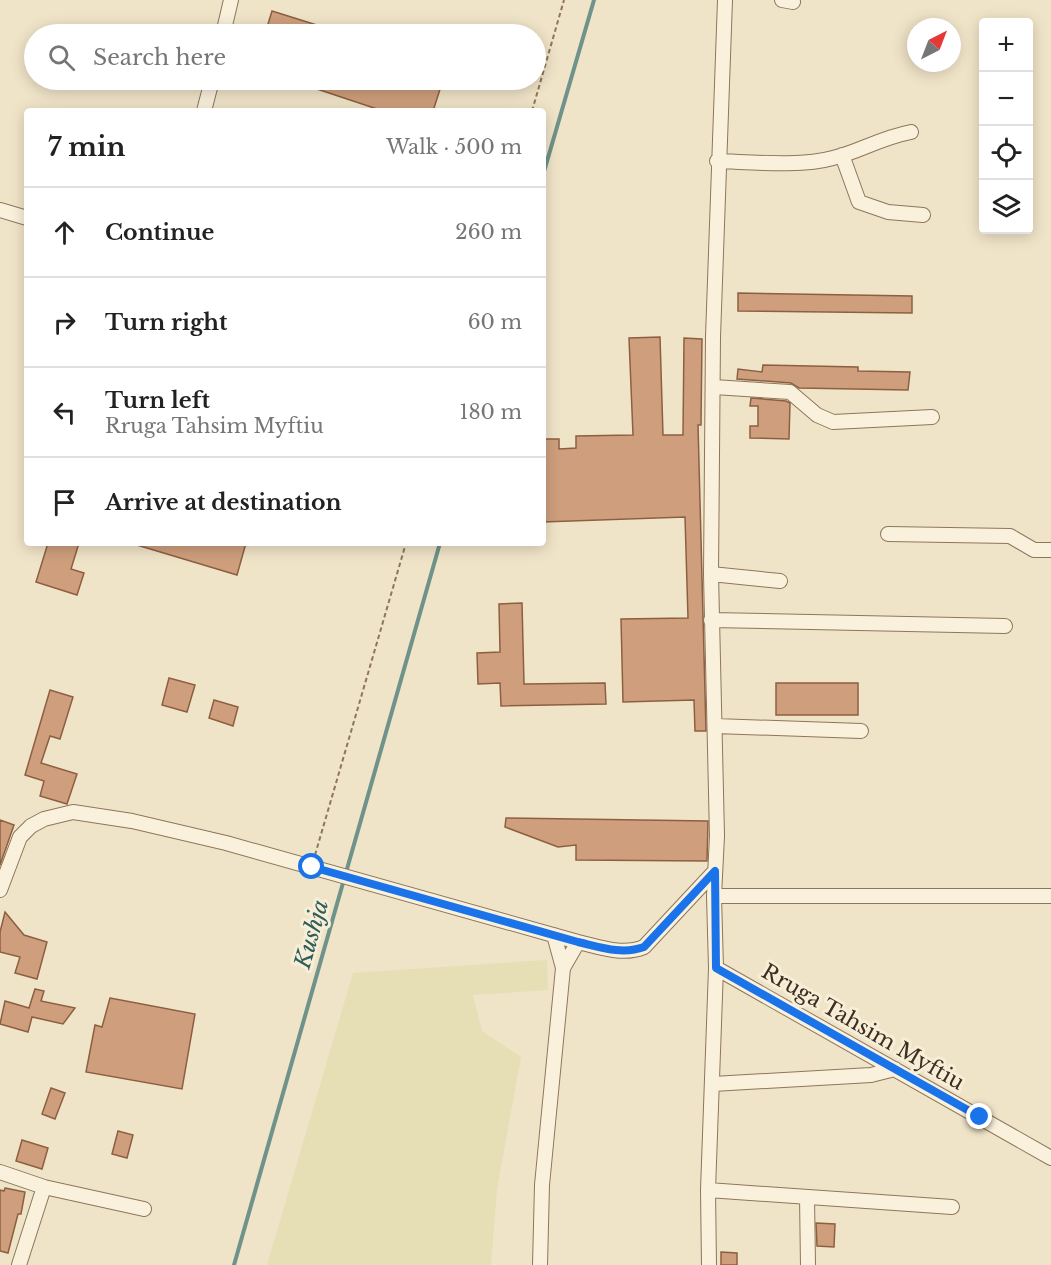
<!DOCTYPE html>
<html lang="en">
<head>
<meta charset="utf-8">
<style>
	:root { --surface:#fff; --page:#f6f6f6; --text:#222; --muted:#767676; --line:#e0e0e0 }
	body { margin:0; font-family:"Libre Baskerville",serif; background:var(--page); color:var(--text) }
	.controls { position:absolute; right:18px; top:18px; display:grid; overflow:hidden; border-radius:6px; box-shadow:0 3px 15px #0003 }
	.controls button { width:54px; height:54px; display:grid; place-items:center; padding:0; border:0; border-bottom:2px solid var(--line); background:var(--surface); color:var(--text); font:30px sans-serif }
	.compass { position:absolute; left:907px; top:18px; width:54px; height:54px; border-radius:50%; background:var(--surface); box-shadow:0 3px 15px #0003; rotate:42deg }
	.stop { position:absolute; width:18px; height:18px; margin:-14px; border:4px solid #1a73e8; border-radius:50%; background:#fff }
	.stop.end { background:#1a73e8; border-color:#fff; box-shadow:0 2px 6px #0008 }
	.list { margin:0; padding:0; list-style:none }
	h2 { display:flex; justify-content:space-between; align-items:center; height:78px; margin:0; padding:0 24px; font-size:26px }
	h2 small { font-size:20px; font-weight:400; color:var(--muted) }
	.list li { display:grid; grid-template-columns:39px 1fr auto; gap:18px; align-items:center; box-sizing:border-box; height:90px; padding:0 24px; border-top:2px solid var(--line) }
	.list b { display:block; font-size:22px; white-space:nowrap }
	.list p { margin:0; font-size:20px; white-space:nowrap; color:var(--muted) }
	.list em { font-size:20px; font-style:normal; color:var(--muted) }
	.icon { flex:none; width:33px; height:33px; fill:none; stroke:currentColor; stroke-width:2; stroke-linecap:round; stroke-linejoin:round }
	.map { position:relative; flex:none; width:1051px; height:1265px; overflow:hidden }
	.search { position:absolute; background:var(--surface); box-shadow:0 3px 15px #0003; left:24px; top:24px; width:522px; height:66px; display:flex; align-items:center; gap:15px; box-sizing:border-box; padding:0 21px; border-radius:33px; color:var(--muted); font-size:22px }
	.panel { position:absolute; background:var(--surface); box-shadow:0 3px 15px #0003; left:24px; top:108px; width:522px; height:438px; border-radius:6px }
	.map>svg:first-child { display:block }
	.farmland { fill:#e6deb5 }
	.lines { fill:none; stroke-linecap:round; stroke-linejoin:round }
	.stream { stroke:#6f938a; stroke-width:4 }
	.building { fill:#cf9f7d; stroke:#8d5f41; stroke-width:1.5 }
	.minor-casing { stroke:#8d765c; stroke-width:16 }
	.path { stroke:#8d765c; stroke-width:2; stroke-dasharray:4.5 3; stroke-linecap:butt }
	.minor { stroke:#faf1dc; stroke-width:14 }
	.route { stroke:#1a73e8; stroke-width:8 }
	.labels { text-anchor:middle; stroke-width:6; stroke-linejoin:round; paint-order:stroke }
	.street-label { font-size:21px; fill:#3d2e20; stroke:#f7eed8 }
	.water-label { font-size:22px; font-style:italic; fill:#2f5d5a; stroke:#f7eed8 }
</style>
</head>
<body>
<div class="map">
<svg width="1051" height="1265" viewBox="0 0 1051 1265">
	<rect width="100%" height="100%" fill="#f0e4c8"/>
	<path class="farmland" d="M547 960 548 990 473 995 482 1031 521 1057 497 1189 491 1265H267L353 973Z"/>
	<g class="lines">
		<path class="stream" d="M543 175 594 0
			M234 1265 440 543"/>
	</g>
	<path class="building" d="M272 11 339 32 338 34H265Z
		M290 80H443L433 111H383Z
		M738 293 912 296V313L738 311Z
		M660 337 663 435H683L684 338 702 339 701 425H698L706 731H695L694 700 623 702 621 619 688 618 685 517 543 522V439H559V449L576 448V436L633 435 629 338Z
		M763 365 858 367V371L910 372 908 390 799 388 791 383 737 379 738 369 762 372Z
		M751 398 786 401 790 403 789 439 750 438V426H758V406H750Z
		M48 543H79L71 569 84 573 77 595 36 582Z
		M138 543H246L237 575 137 545Z
		M522 603 524 684 605 683 606 704 501 706 500 683 478 684 477 653 500 652 499 604Z
		M169 678 195 685 187 712 162 705Z
		M776 683H858V715H776Z
		M50 690 73 697 60 739 50 736 41 763 77 774 67 804 40 796 44 781 25 775Z
		M214 700 238 707 233 726 209 718Z
		M506 818 708 821 707 861 576 860V845L558 847 505 827Z
		M0 820 14 825 0 865Z
		M5 912 24 935 47 942 37 979 15 973 20 957 0 952V932Z
		M35 989 44 991 41 1001 75 1008 63 1024 32 1017 28 1032 0 1024 5 1001 29 1008Z
		M110 998 195 1014 182 1089 86 1072 95 1025 102 1027Z
		M51 1088 65 1093 55 1119 42 1114Z
		M118 1131 133 1135 127 1158 112 1154Z
		M22 1140 48 1148 42 1169 16 1161Z
		M5 1188 25 1192 21 1214H18L8 1253 0 1251V1190L4 1191Z
		M816 1223 835 1224 834 1247 817 1246Z
		M721 1252 737 1253V1265H721Z"/>
	<g class="lines">
		<g class="minor-casing">
			<path id="minor" d="M782 0 793 2
				M223 34 231 0
				M204 111 212 80
				M842 155 859 202 888 212 923 215
				M717 161C751 162 801 167 833 158 861 151 880 138 911 132
				M0 210 27 218
				M714 387 790 392 817 415 833 422 932 417
				M888 534 1010 536 1034 550H1051
				M711 574 780 581
				M711 620 1005 626
				M715 726 861 731
				M0 890 20 837 31 826 44 819 73 812 132 821 226 843 578 942C600 947 622 956 644 947L715 871
				M714 896H1051
				M554 935 563 968
				M716 968 1051 1158
				M713 1084 871 1075 895 1069
				M0 1172 44 1187 144 1209
				M708 1190 952 1207
				M807 1197 808 1265
				M19 1265 44 1187
				M540 1265 542 1185 563 968 578 942
				M709 1265 708 1190 716 968 714 896 717 836 711 574 713 337 725 0"/>
		</g>
		<path class="path" d="M532 111 564 0
			M315 855 406 543"/>
		<use href="#minor" class="minor"/>
	</g>
	<g class="lines">
		<path class="route" d="M312 867 578 942C600 947 622 955 644 947L715 871 716 968 980 1117"/>
	</g>
	<g class="labels">
		<g class="street-label">
			<text transform="translate(863 1027) rotate(30)" y="7">Rruga Tahsim Myftiu</text>
		</g>
		<g class="water-label">
			<text transform="translate(311 934) rotate(-74)" y="8">Kushja</text>
		</g>
	</g>
</svg>
<div class="controls">
<button>+</button>
<button>−</button>
<button><svg class="icon" aria-label="locate" viewBox="0 0 24 24"><circle cx="12" cy="12" r="6"/><path d="M12 2v4M12 18v4M2 12h4M18 12h4"/></svg></button>
<button><svg class="icon" aria-label="layers" viewBox="0 0 24 24"><path d="M12 4l9 5-9 5-9-5zM3 14l9 5 9-5"/></svg></button>
</div>
<svg class="compass" viewBox="-18 -18 36 36"><path d="M0-13l5 13h-10z" fill="#e53935"/><path d="M0 13l5-13h-10z" fill="#767676"/></svg>
<div class="stop" style="left:312px;top:867px"></div>
<div class="stop end" style="left:980px;top:1117px"></div>
<div class="search"><svg class="icon" aria-label="search" viewBox="0 0 24 24"><circle cx="10" cy="10" r="6"/><path d="M15 15l6 6"/></svg>Search here</div>
<section class="panel">
<h2>7 min<small>Walk · 500 m</small></h2>
<ul class="list">
<li><svg class="icon" aria-label="ahead" viewBox="0 0 24 24"><path d="M12 20V5M6 11l6-6 6 6"/></svg><div><b>Continue</b></div><em>260 m</em></li>
<li><svg class="icon" aria-label="right" viewBox="0 0 24 24"><path d="M7 20v-9h11M14 6l5 5-5 5"/></svg><div><b>Turn right</b></div><em>60 m</em></li>
<li><svg class="icon" aria-label="left" viewBox="0 0 24 24"><path d="M17 20v-9H6M10 6l-5 5 5 5"/></svg><div><b>Turn left</b><p>Rruga Tahsim Myftiu</p></div><em>180 m</em></li>
<li><svg class="icon" aria-label="arrive" viewBox="0 0 24 24"><path d="M6 21V4h12l-3 4 3 4H6"/></svg><div><b>Arrive at destination</b></div></li>
</ul>
</section>
</div>
</body>
</html>
